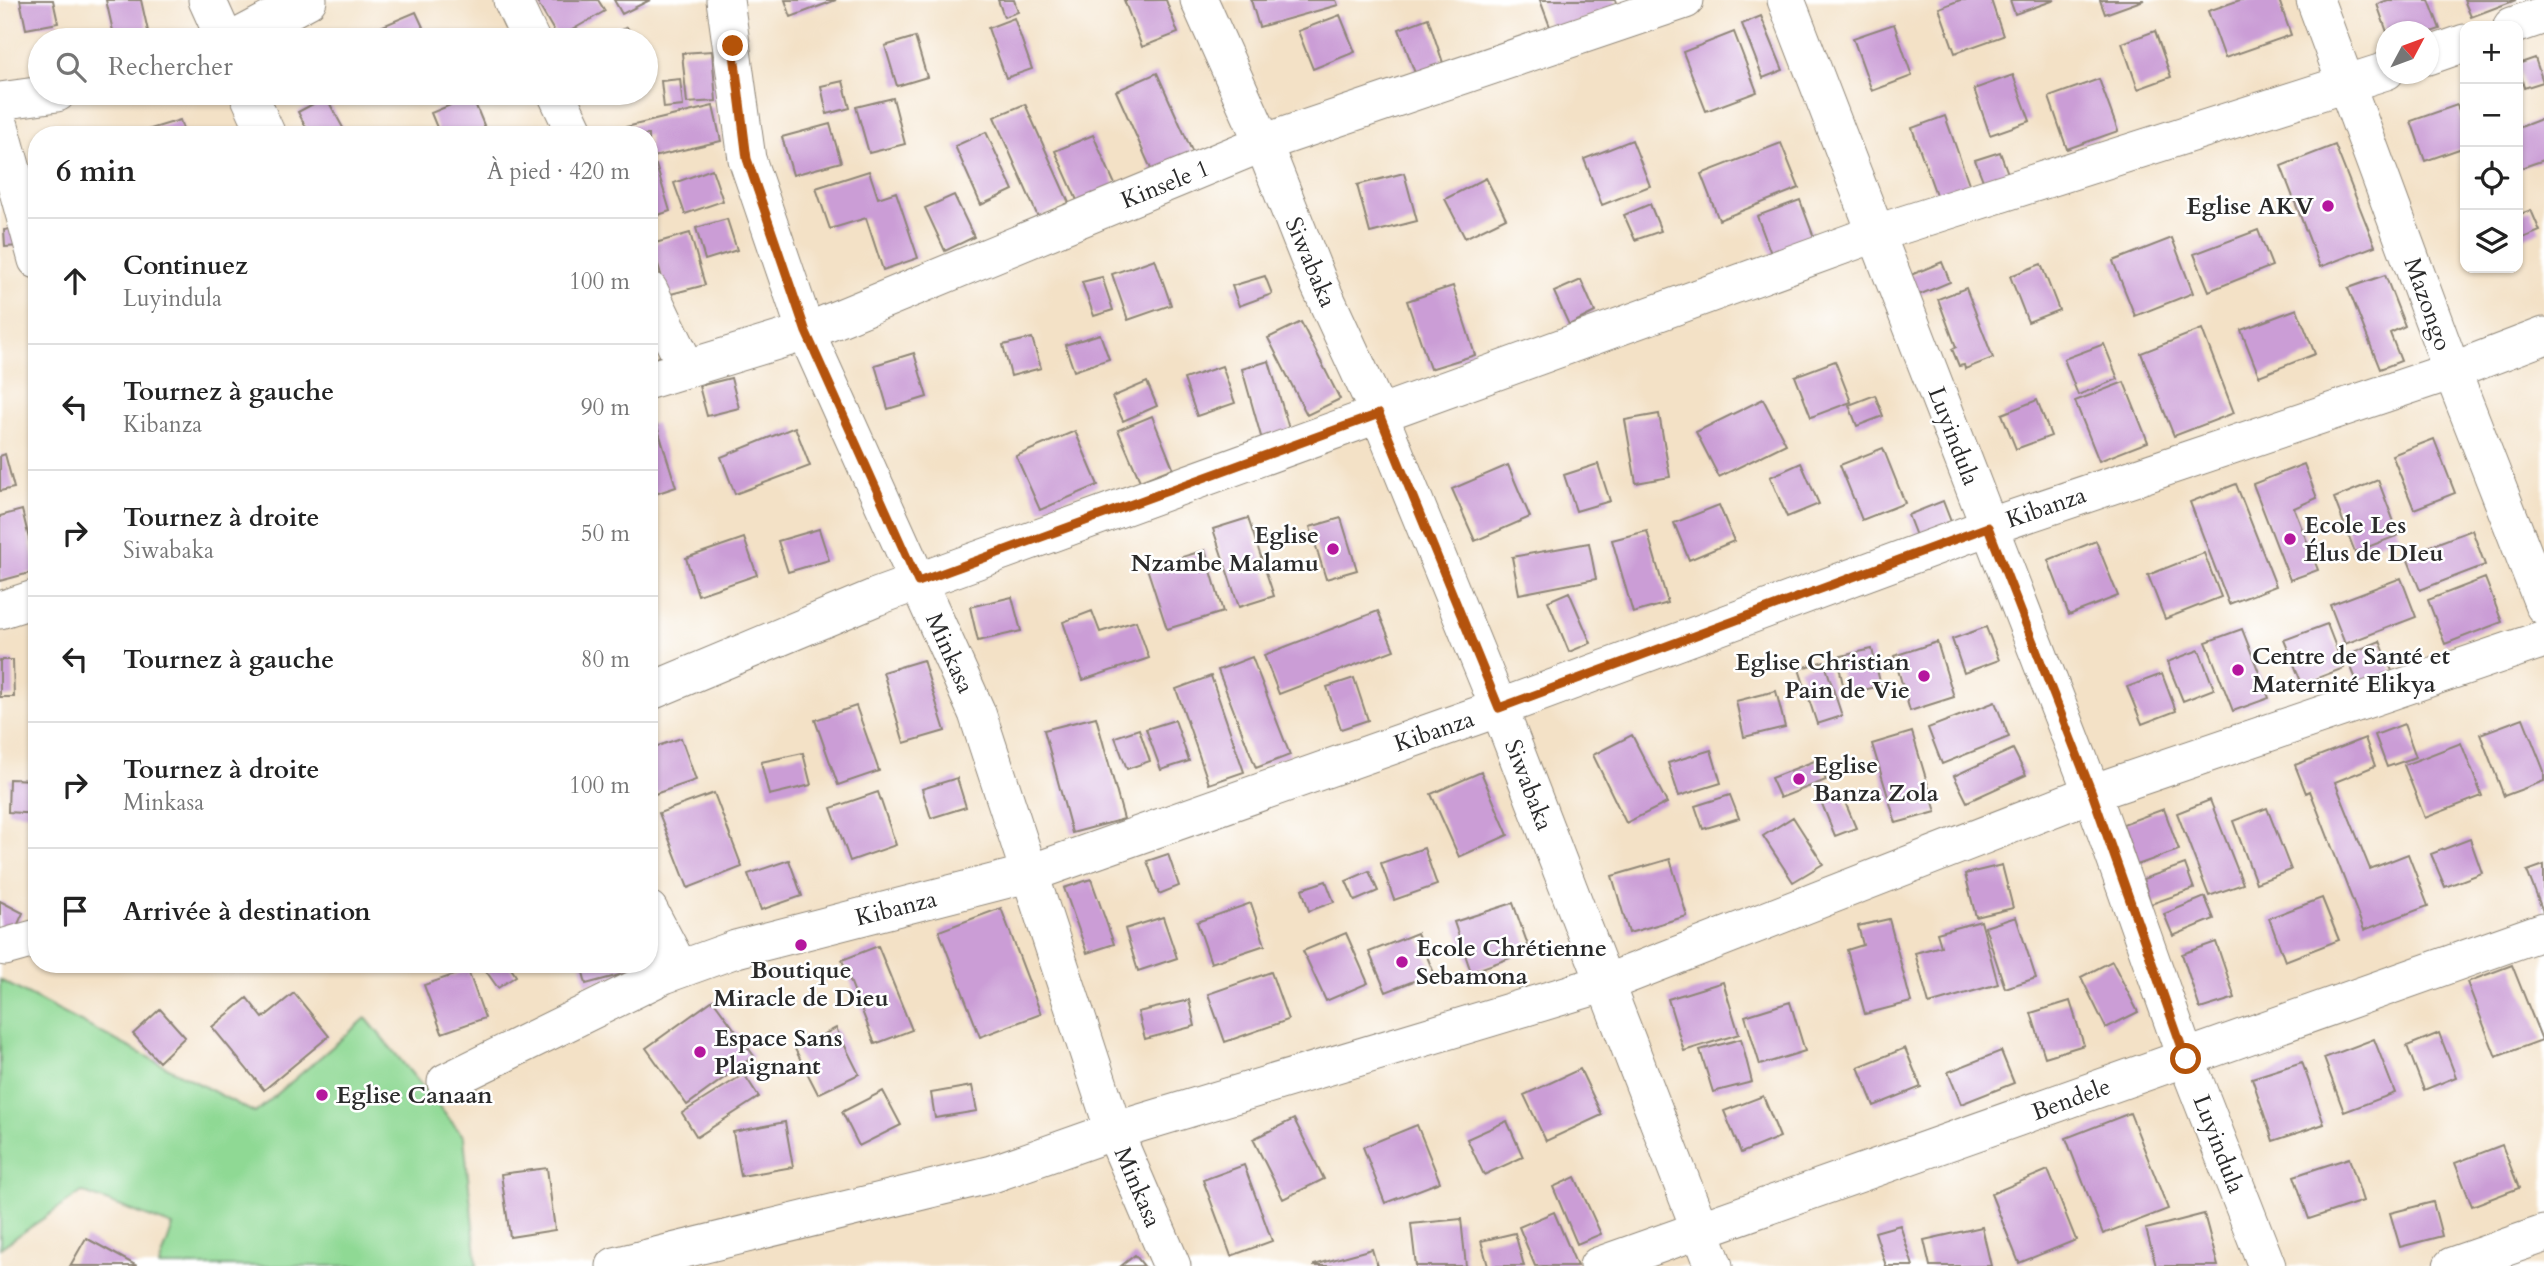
<!DOCTYPE html>
<html lang="fr">
<head>
<meta charset="utf-8">
<style>
	:root { --surface:#fff; --page:#f2f2f2; --text:#222; --muted:#767676; --line:#e0e0e0 }
	body { margin:0; font-family:Cardo,serif; background:var(--page); color:var(--text) }
	.controls { position:absolute; right:21px; top:21px; display:grid; overflow:hidden; border-radius:14px; box-shadow:0 2px 5px #0004 }
	.controls button { width:63px; height:63px; display:grid; place-items:center; padding:0; border:0; border-bottom:2px solid var(--line); background:var(--surface); color:var(--text); font:35px sans-serif }
	.compass { position:absolute; left:2376px; top:21px; width:63px; height:63px; border-radius:50%; background:var(--surface); box-shadow:0 2px 5px #0004; rotate:49deg }
	.stop { position:absolute; width:21px; height:21px; margin:-16px; border:5px solid #b45309; border-radius:50%; background:#fff }
	.stop.end { background:#b45309; border-color:#fff; box-shadow:0 2px 7px #0008 }
	.list { margin:0; padding:0; list-style:none }
	h2 { display:flex; justify-content:space-between; align-items:center; height:91px; margin:0; padding:0 28px; font-size:30px }
	h2 small { font-size:23px; font-weight:400; color:var(--muted) }
	.list li { display:grid; grid-template-columns:46px 1fr auto; gap:21px; align-items:center; box-sizing:border-box; height:126px; padding:0 28px; border-top:2px solid var(--line) }
	.list b { display:block; font-size:26px; white-space:nowrap }
	.list p { margin:0; font-size:23px; white-space:nowrap; color:var(--muted) }
	.list em { font-size:23px; font-style:normal; color:var(--muted) }
	.icon { flex:none; width:38px; height:38px; fill:none; stroke:currentColor; stroke-width:2; stroke-linecap:round; stroke-linejoin:round }
	.map { position:relative; flex:none; width:2544px; height:1266px; overflow:hidden }
	.search { position:absolute; background:var(--surface); box-shadow:0 2px 5px #0004; left:28px; top:28px; width:630px; height:77px; display:flex; align-items:center; gap:18px; box-sizing:border-box; padding:0 24px; border-radius:38px; color:var(--muted); font-size:26px }
	.panel { position:absolute; background:var(--surface); box-shadow:0 2px 5px #0004; left:28px; top:126px; width:630px; height:847px; border-radius:28px }
	.map>svg:first-child { display:block }
	.green { fill:#8fd994; stroke:#5d8260; stroke-width:2 }
	.building { fill:#cb9dd6 }
	.lines { fill:none; stroke-linecap:round; stroke-linejoin:round }
	.minor-casing { stroke:#8f8678; stroke-width:39 }
	.minor { stroke:#fff; stroke-width:37 }
	.route { stroke:#b45309; stroke-width:9 }
	.poi-dot { fill:#b5179e; stroke:#fff; stroke-width:2.5 }
	.labels { text-anchor:middle; stroke-width:5; stroke-linejoin:round; paint-order:stroke }
	.street-label { font-size:24px; fill:#2b2b2b; stroke:#fff }
	.poi-label { font-size:24px; font-weight:bold; fill:#2b2b2b; stroke:#fff; text-anchor:start }
</style>
</head>
<body>
<div class="map">
<svg width="2544" height="1266" viewBox="0 0 2544 1266">
	<rect width="100%" height="100%" fill="#fff"/>
	<filter id="ink" filterUnits="userSpaceOnUse"><feTurbulence type="fractalNoise" baseFrequency=".0143" numOctaves="2"/><feDisplacementMap in="SourceGraphic" scale="14" xChannelSelector="R" yChannelSelector="G"/><feConvolveMatrix kernelMatrix="1 2 1 2 8 2 1 2 1" color-interpolation-filters="sRGB"/></filter>
	<filter id="wash" filterUnits="userSpaceOnUse"><feTurbulence type="fractalNoise" baseFrequency=".00686" numOctaves="4" result="noise"/><feDisplacementMap in="SourceGraphic" scale="28" xChannelSelector="R" yChannelSelector="G"/><feGaussianBlur stdDeviation="1.57" result="paint"/><feColorMatrix in="noise" values="0 0 0 0 0 0 0 0 0 0 0 0 0 0 0 0 0 1.4 0 .05"/><feComposite in="paint" operator="in"/></filter>
	<g filter="url(#wash)">
		<rect width="100%" height="100%" fill="#f3e1c6"/>
		<path class="green" d="M0 980 255 1113 366 1018 464 1137 477 1266H159L173 1226 82 1192 0 1248Z"/>
		<g id="blocks">
			<path class="building" d="M20 0H53L58 23 26 29Z
				M106 0H141L150 40H115Z
				M536 0H598L605 11 558 38Z
				M614 0H650L622 14Z
				M785 0H836L791 17Z
				M998 0H1014L1018 12 1004 17Z
				M1124 0H1166L1178 33 1142 47Z
				M1251 0H1336L1338 5 1259 27Z
				M1540 0H1615L1617 6 1552 32Z
				M1960 0H1991L2003 36 1955 53 1939 8Z
				M2010 0H2055L2015 14Z
				M2100 0H2144L2105 14Z
				M2240 0H2279L2291 35 2225 58 2208 11Z
				M2388 0H2429L2440 29 2428 33 2387 32 2377 4Z
				M2464 0H2516L2471 17Z
				M416 12 429 40H383L378 28Z
				M1340 15 1355 52 1313 69 1298 31Z
				M1761 16 1783 70 1763 78 1742 24Z
				M1014 18 1032 69 1006 78 988 28Z
				M1428 18 1444 66 1416 76 1399 29Z
				M1894 24 1912 76 1872 91 1853 38Z
				M627 27 634 40H602Z
				M2155 31 2171 77 2138 89 2122 43Z
				M1734 32 1757 92 1706 111 1683 52Z
				M915 37 927 77 897 86 885 46Z
				M712 51 716 101 687 103 682 53Z
				M2535 58 2543 82 2524 88 2518 64Z
				M1157 73 1196 160 1155 178 1116 91Z
				M2013 75 2030 121 1990 135 1974 89Z
				M680 79 683 106 664 108 661 81Z
				M2099 79 2118 131 2067 149 2049 97Z
				M843 81 850 108 827 114 821 86Z
				M472 96 488 135H440L431 113Z
				M326 97 347 135H310L298 112Z
				M893 98 905 144 869 153 856 107Z
				M1025 104 1069 203 1038 217 994 117Z
				M2457 105 2465 128V147L2425 161 2411 121Z
				M713 106 721 141 649 158V135H593Z
				M1945 116 1972 192 1939 203 1912 128Z
				M2544 118V160L2518 169V128Z
				M180 120 185 135H134V134Z
				M830 124 841 162 793 175 782 137Z
				M986 132 1013 190 981 205 955 146Z
				M1093 135 1117 189 1079 205 1055 151Z
				M1632 140 1650 186 1602 205 1584 159Z
				M1781 143 1799 188 1719 220 1701 174Z
				M2335 145 2375 246 2320 267 2281 166Z
				M2000 152 2010 179 1986 188 1975 160Z
				M656 165 670 211 649 218V167Z
				M712 169 723 201 685 214 674 183Z
				M869 171 878 198 896 192 918 258 883 270 866 218 830 229 816 188Z
				M1404 173 1417 221 1370 233 1357 185Z
				M1486 178 1506 218 1465 238 1445 199Z
				M954 195 974 237 945 251 925 208Z
				M1800 200 1816 243 1773 259 1757 216Z
				M1650 204 1661 231 1635 240 1624 215Z
				M2531 210 2540 231 2518 240V215Z
				M727 219 737 250 705 260 696 228Z
				M18 228 20 246 5 247 4 230Z
				M2258 230 2272 266 2209 291 2194 254Z
				M690 233 705 285 667 295 652 244Z
				M2172 238 2193 293 2135 316 2113 261Z
				M1155 259 1171 305 1128 320 1112 274Z
				M1942 262 1950 282 1914 297 1906 277Z
				M2041 264 2059 310 2028 322 2010 276Z
				M2385 275 2405 326 2390 333 2401 361 2380 369 2348 288Z
				M1265 276 1272 294 1239 306 1232 286Z
				M1102 277 1113 310 1094 316 1082 282Z
				M1581 280 1595 312 1569 325 1554 292Z
				M1453 286 1475 355 1430 369 1407 301Z
				M1966 288 1993 358 1965 369 1964 365 1959 366 1952 349 1956 347 1938 299Z
				M2297 309 2315 354 2259 376 2241 330Z
				M649 313 670 350 649 362Z
				M1301 322 1340 399 1307 415 1268 338Z
				M2202 329 2234 413 2174 436 2141 353Z
				M1100 334 1109 359 1074 371 1065 345Z
				M1032 338 1041 368 1011 376 1003 345Z
				M2104 344 2118 379 2078 395 2064 359Z
				M914 353 927 397 888 409 875 365Z
				M1269 361 1290 432 1262 440 1242 369Z
				M1835 361 1851 402 1811 417 1795 376Z
				M1222 366 1235 403 1197 416 1184 379Z
				M731 378 739 408 707 416 699 386Z
				M1147 382 1157 406 1123 421 1112 397Z
				M2124 382 2148 442 2099 461 2075 401Z
				M1875 395 1883 416 1857 426 1849 405Z
				M1763 399 1786 444 1719 477 1696 432Z
				M2037 400 2051 436 2016 449 2002 414Z
				M1659 414 1670 477 1636 483 1625 420Z
				M1152 416 1173 468 1140 481 1118 430Z
				M656 423 676 487 649 496V425Z
				M795 427 810 466 735 494 721 457Z
				M1075 431 1098 485 1040 510 1016 456Z
				M2434 439 2455 493 2414 509 2392 455Z
				M1883 448 1905 503 1862 520 1840 465Z
				M5 454 14 488 0 491V456Z
				M1801 463 1819 504 1787 517 1770 477Z
				M1598 464 1610 501 1576 511 1564 475Z
				M2304 464 2317 498 2294 508 2318 570 2290 580 2253 484Z
				M1508 465 1530 517 1475 541 1452 489Z
				M2378 480 2399 535 2355 552 2334 498Z
				M2236 484 2276 586 2229 604 2190 502Z
				M1943 501 1953 527 1918 541 1908 515Z
				M1719 505 1734 541 1689 560 1674 523Z
				M22 510 37 571 0 581V516Z
				M1248 518 1274 596 1239 607 1213 529Z
				M1341 518 1357 570 1326 579 1310 527Z
				M819 529 829 560 788 572 778 541Z
				M2472 530 2485 565 2420 590 2406 555Z
				M1647 531 1668 603 1633 613 1612 540Z
				M744 538 757 575 698 595 686 558Z
				M2096 541 2118 596 2069 615 2048 560Z
				M1589 543 1596 579 1519 594 1512 557Z
				M1205 550 1223 612 1167 629 1147 568Z
				M2204 553 2221 597 2165 619 2148 575Z
				M2401 578 2416 617 2345 644 2330 605Z
				M2485 578 2502 622 2445 644 2428 600Z
				M1569 592 1591 643 1569 652 1548 601Z
				M1012 597 1021 631 978 641 970 607Z
				M1092 611 1100 632 1136 621 1149 658 1083 680 1063 622Z
				M1378 611 1394 650 1279 694 1264 655Z
				M2327 624 2344 668 2302 684 2284 640Z
				M1986 627 1999 660 1964 673 1952 639Z
				M2242 629 2269 698 2233 711 2206 642Z
				M2380 641 2394 676 2360 689 2346 655Z
				M1937 642 1954 697 1910 711 1894 656Z
				M1872 649 1881 686 1845 694 1837 657Z
				M2199 650 2214 689 2183 701 2167 662Z
				M1252 657 1290 755 1256 768 1218 670Z
				M0 660H13L14 697H0Z
				M923 660 945 731 904 743 883 672Z
				M1824 661 1842 716 1817 724 1799 669Z
				M2162 674 2176 711 2142 724 2127 687Z
				M1211 676 1244 772 1209 784 1176 689Z
				M1354 678 1368 720 1341 729 1327 687Z
				M1776 691 1785 727 1744 737 1736 701Z
				M1995 702 2009 737 1942 764 1928 728Z
				M856 706 879 771 838 785 815 720Z
				M1096 717 1124 819 1072 833 1044 730Z
				M2523 718 2544 771V781L2504 796 2480 734Z
				M1175 720 1189 761 1161 770 1146 729Z
				M2404 724 2416 757 2387 767 2375 735Z
				M1139 729 1150 761 1127 769 1115 737Z
				M1912 732 1936 812 1896 823 1872 744Z
				M1632 735 1667 803 1626 823 1593 755Z
				M681 738 696 780 649 796V749Z
				M2365 738 2375 766 2335 782 2370 869 2408 854 2428 906 2364 930 2310 791 2306 793 2295 765Z
				M2461 743 2482 796 2425 818 2404 765Z
				M2013 749 2026 775 1967 802 1954 776Z
				M1711 750 1721 783 1679 796 1668 763Z
				M803 753 811 785 769 795 761 762Z
				M1817 760 1826 780 1780 798 1771 778Z
				M1481 772 1508 835 1459 857 1431 794Z
				M957 778 966 807 931 818 922 789Z
				M9 779 37 780V814L8 812Z
				M878 792 896 845 850 861 831 808Z
				M714 793 742 867 688 888 659 813Z
				M1730 795 1739 818 1703 829 1695 806Z
				M1842 795 1856 828 1835 836 1822 804Z
				M2210 800 2243 884 2209 896 2177 813Z
				M2267 808 2291 870 2256 883 2233 821Z
				M2164 809 2179 850 2137 865 2123 824Z
				M1793 817 1823 864 1793 882 1763 836Z
				M2470 839 2482 873 2445 887 2431 854Z
				M1424 848 1437 885 1394 900 1381 863Z
				M1168 854 1179 886 1159 894 1147 861Z
				M1670 859 1687 916 1629 933 1612 876Z
				M789 860 802 896 761 910 748 874Z
				M2185 864 2194 889 2151 904 2143 879Z
				M2002 865 2013 908 1976 917 1965 874Z
				M2544 865V914L2527 871Z
				M1369 871 1378 891 1355 901 1346 881Z
				M1091 879 1114 944 1087 953 1064 888Z
				M1326 881 1334 902 1309 911 1302 889Z
				M2205 897 2214 919 2173 936 2164 914Z
				M2322 898 2339 940 2285 961 2269 918Z
				M0 901 23 913 10 942 0 937Z
				M1251 903 1265 945 1211 963 1197 922Z
				M1513 903 1530 951 1471 972 1454 922Z
				M1001 908 1041 1014 980 1037 939 931Z
				M1163 917 1177 958 1138 971 1125 929Z
				M2016 917 2036 978 2005 988 1985 927Z
				M1889 919 1911 1002 1865 1014 1847 950 1863 945 1858 926Z
				M1981 921 1998 984 1929 1004 1915 953 1941 946 1937 933Z
				M1346 933 1368 983 1326 1001 1303 951Z
				M1417 933 1434 973 1386 992 1369 952Z
				M2216 942 2235 998 2200 1009 2182 954Z
				M878 946 912 1030 875 1044 842 960Z
				M650 957 653 966 586 984 581 964H649Z
				M2112 961 2138 1012 2106 1028 2081 977Z
				M481 964H508L516 976 498 988Z
				M2512 965 2542 1040 2496 1057 2467 982Z
				M468 970 485 1018 442 1033 424 985Z
				M1271 972 1288 1020 1225 1042 1208 994Z
				M1723 982 1739 1034 1684 1051 1668 999Z
				M294 993 329 1036 264 1090 212 1027 247 998 263 1018Z
				M713 1000 754 1056 687 1105 646 1048Z
				M1189 1000 1195 1026 1145 1039 1138 1012Z
				M2070 1001 2084 1045 2045 1057 2031 1013Z
				M1790 1002 1805 1051 1760 1065 1745 1016Z
				M160 1009 185 1037 159 1062 133 1034Z
				M836 1028 859 1074 818 1094 795 1049Z
				M2439 1033 2456 1077 2424 1090 2407 1046Z
				M1741 1039 1752 1082 1713 1092 1700 1050Z
				M2374 1039 2395 1093 2344 1112 2324 1058Z
				M1905 1048 1921 1087 1874 1106 1858 1067Z
				M2001 1051 2014 1083 1961 1104 1948 1072Z
				M2302 1062 2324 1124 2273 1141 2252 1078Z
				M1580 1069 1602 1115 1546 1141 1524 1095Z
				M744 1074 759 1097 697 1137 682 1113Z
				M972 1086 977 1111 935 1118 931 1093Z
				M883 1091 901 1125 859 1146 842 1112Z
				M1763 1096 1780 1137 1741 1153 1724 1111Z
				M2130 1113 2168 1209 2103 1234 2066 1138Z
				M1294 1119 1324 1179 1283 1199 1253 1139Z
				M1507 1121 1523 1157 1484 1175 1467 1139Z
				M785 1122 793 1167 741 1176 733 1132Z
				M1417 1125 1440 1182 1385 1203 1363 1147Z
				M2502 1145 2519 1188 2472 1206 2455 1163Z
				M2349 1158 2363 1201 2309 1219 2294 1176Z
				M1244 1165 1272 1241 1231 1256 1203 1180Z
				M547 1168 555 1230 510 1237 501 1174Z
				M2048 1170 2076 1240 2019 1263 1991 1194Z
				M1575 1177 1601 1234 1577 1244 1553 1187Z
				M2433 1202 2442 1236 2400 1247 2390 1213Z
				M1554 1212 1577 1266H1535L1519 1227Z
				M2204 1214 2218 1266H2156L2146 1229Z
				M1461 1219 1466 1266H1416L1411 1224Z
				M1900 1225 1913 1266H1886L1875 1232Z
				M1982 1227 1991 1266H1930L1924 1240Z
				M1515 1233 1524 1266H1488L1481 1241Z
				M86 1238 137 1266H70Z
				M1372 1249 1377 1266H1314V1265Z
				M1135 1255 1144 1266H1121Z"/>
		</g>
	</g>
	<g filter="url(#ink)">
		<use href="#blocks" fill-opacity="0" stroke="#8f8678" stroke-width="2"/>
		<g class="lines">
			<g class="minor-casing">
				<path id="minor" d="M207 0 225 40
					M512 0 531 40
					M725 0 747 159 806 332 977 713 1114 1131 1172 1266
					M1199 0 1263 143 1319 284 1379 414 1499 708 1714 1266
					M1786 0 2092 793 2186 1059 2267 1266
					M2315 0 2452 371 2544 606
					M2512 26 2544 15
					M233 40 308 0
					M2428 56 2465 43
					M248 93 267 135
					M556 93 576 135
					M0 101 57 93
					M0 126 37 260
					M649 290 687 369
					M649 380 806 332 1263 143 1685 0
					M0 610 37 598
					M649 692 876 597 1877 233 2386 71
					M649 910 680 969
					M5 947 37 938
					M446 1082 664 975 736 949 1031 873 1499 708 1988 527 2452 371 2544 336
					M615 1266 992 1174 1114 1131 1606 983 2092 793 2544 639
					M1598 1266 2544 931
					M2452 1266 2544 1234"/>
			</g>
			<use href="#minor" class="minor"/>
		</g>
	</g>
	<g class="lines" filter="url(#ink)">
		<path class="route" d="M733 46 747 159 806 332 918 582 1379 414 1499 708 1988 527 2092 793 2186 1059"/>
	</g>
	<g class="poi-dot">
		<circle cx="2328" cy="206" r="7"/>
		<circle cx="2290" cy="539" r="7"/>
		<circle cx="1333" cy="549" r="7"/>
		<circle cx="2238" cy="670" r="7"/>
		<circle cx="1924" cy="676" r="7"/>
		<circle cx="1799" cy="779" r="7"/>
		<circle cx="801" cy="945" r="7"/>
		<circle cx="1402" cy="962" r="7"/>
		<circle cx="700" cy="1052" r="7"/>
		<circle cx="322" cy="1095" r="7"/>
	</g>
	<g class="labels">
		<g class="street-label">
			<text transform="translate(1165 184) rotate(-22)" y="8">Kinsele 1</text>
			<text transform="translate(1311 262) rotate(67)" y="8">Siwabaka</text>
			<text transform="translate(2428 304) rotate(70)" y="8">Mazongo</text>
			<text transform="translate(1954 436) rotate(69)" y="8">Luyindula</text>
			<text transform="translate(2046 507) rotate(-19)" y="8">Kibanza</text>
			<text transform="translate(950 653) rotate(66)" y="8">Minkasa</text>
			<text transform="translate(1434 731) rotate(-19)" y="8">Kibanza</text>
			<text transform="translate(1529 785) rotate(69)" y="8">Siwabaka</text>
			<text transform="translate(896 908) rotate(-14)" y="8">Kibanza</text>
			<text transform="translate(2071 1099) rotate(-20)" y="8">Bendele</text>
			<text transform="translate(2219 1144) rotate(69)" y="8">Luyindula</text>
			<text transform="translate(1138 1187) rotate(67)" y="8">Minkasa</text>
		</g>
		<g class="poi-label">
			<text x="2314" y="214" text-anchor="end">Eglise AKV</text>
			<text x="2304" y="533">Ecole Les<tspan x="2304" dy="28">Élus de DIeu</tspan></text>
			<text x="1319" y="543" text-anchor="end">Eglise<tspan x="1319" dy="28">Nzambe Malamu</tspan></text>
			<text x="2252" y="664">Centre de Santé et<tspan x="2252" dy="28">Maternité Elikya</tspan></text>
			<text x="1910" y="670" text-anchor="end">Eglise Christian<tspan x="1910" dy="28">Pain de Vie</tspan></text>
			<text x="1813" y="773">Eglise<tspan x="1813" dy="28">Banza Zola</tspan></text>
			<text x="1416" y="956">Ecole Chrétienne<tspan x="1416" dy="28">Sebamona</tspan></text>
			<text x="801" y="978" text-anchor="middle">Boutique<tspan x="801" dy="28">Miracle de Dieu</tspan></text>
			<text x="714" y="1046">Espace Sans<tspan x="714" dy="28">Plaignant</tspan></text>
			<text x="336" y="1103">Eglise Canaan</text>
		</g>
	</g>
</svg>
<div class="controls">
<button>+</button>
<button>−</button>
<button><svg class="icon" aria-label="locate" viewBox="0 0 24 24"><circle cx="12" cy="12" r="6"/><path d="M12 2v4M12 18v4M2 12h4M18 12h4"/></svg></button>
<button><svg class="icon" aria-label="layers" viewBox="0 0 24 24"><path d="M12 4l9 5-9 5-9-5zM3 14l9 5 9-5"/></svg></button>
</div>
<svg class="compass" viewBox="-18 -18 36 36"><path d="M0-13l5 13h-10z" fill="#e53935"/><path d="M0 13l5-13h-10z" fill="#767676"/></svg>
<div class="stop" style="left:2186px;top:1059px"></div>
<div class="stop end" style="left:733px;top:46px"></div>
<div class="search"><svg class="icon" aria-label="search" viewBox="0 0 24 24"><circle cx="10" cy="10" r="6"/><path d="M15 15l6 6"/></svg>Rechercher</div>
<section class="panel">
<h2>6 min<small>À pied · 420 m</small></h2>
<ul class="list">
<li><svg class="icon" aria-label="ahead" viewBox="0 0 24 24"><path d="M12 20V5M6 11l6-6 6 6"/></svg><div><b>Continuez</b><p>Luyindula</p></div><em>100 m</em></li>
<li><svg class="icon" aria-label="left" viewBox="0 0 24 24"><path d="M17 20v-9H6M10 6l-5 5 5 5"/></svg><div><b>Tournez à gauche</b><p>Kibanza</p></div><em>90 m</em></li>
<li><svg class="icon" aria-label="right" viewBox="0 0 24 24"><path d="M7 20v-9h11M14 6l5 5-5 5"/></svg><div><b>Tournez à droite</b><p>Siwabaka</p></div><em>50 m</em></li>
<li><svg class="icon" aria-label="left" viewBox="0 0 24 24"><path d="M17 20v-9H6M10 6l-5 5 5 5"/></svg><div><b>Tournez à gauche</b></div><em>80 m</em></li>
<li><svg class="icon" aria-label="right" viewBox="0 0 24 24"><path d="M7 20v-9h11M14 6l5 5-5 5"/></svg><div><b>Tournez à droite</b><p>Minkasa</p></div><em>100 m</em></li>
<li><svg class="icon" aria-label="arrive" viewBox="0 0 24 24"><path d="M6 21V4h12l-3 4 3 4H6"/></svg><div><b>Arrivée à destination</b></div></li>
</ul>
</section>
</div>
</body>
</html>
